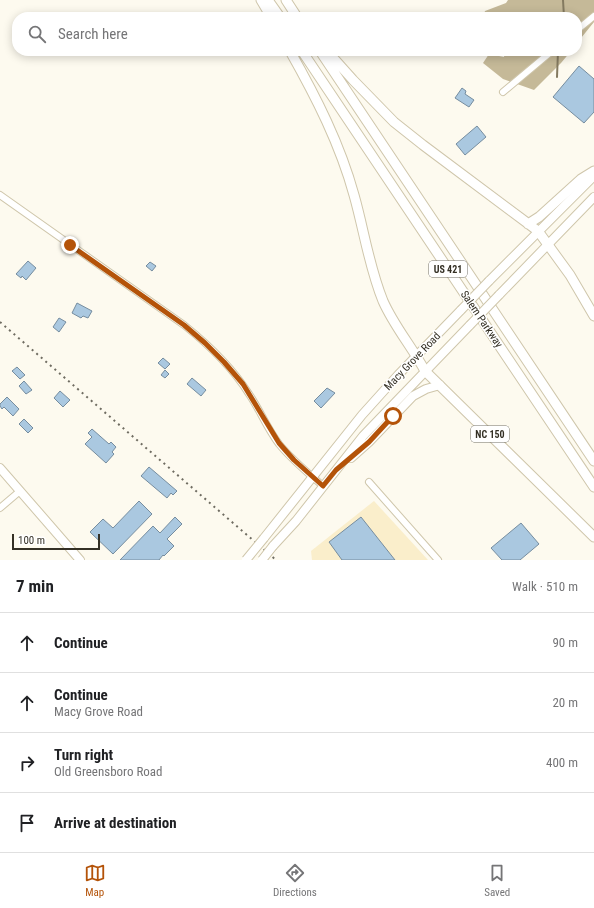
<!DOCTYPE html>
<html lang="en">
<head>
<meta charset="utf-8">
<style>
	:root { --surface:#fff; --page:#f2f2f2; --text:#202124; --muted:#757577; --line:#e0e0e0; --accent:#b45309 }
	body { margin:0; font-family:"Roboto Condensed",sans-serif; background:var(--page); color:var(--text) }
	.scale { position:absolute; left:12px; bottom:10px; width:88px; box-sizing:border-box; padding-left:4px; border:2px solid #343025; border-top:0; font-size:11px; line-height:14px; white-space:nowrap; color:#343025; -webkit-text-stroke:3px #fff; paint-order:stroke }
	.stop { position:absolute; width:12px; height:12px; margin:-9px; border:3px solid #b45309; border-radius:50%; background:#fff }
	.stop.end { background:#b45309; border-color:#fff; box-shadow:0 1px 4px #0008 }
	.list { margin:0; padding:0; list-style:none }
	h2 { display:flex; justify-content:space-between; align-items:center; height:52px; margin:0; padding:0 16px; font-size:17px }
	h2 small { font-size:13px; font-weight:400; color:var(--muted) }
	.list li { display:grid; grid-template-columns:26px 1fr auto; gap:12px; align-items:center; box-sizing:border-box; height:60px; padding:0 16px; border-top:1px solid var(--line) }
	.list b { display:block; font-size:15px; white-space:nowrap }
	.list p { margin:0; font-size:13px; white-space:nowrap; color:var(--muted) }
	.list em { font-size:13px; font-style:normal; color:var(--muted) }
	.icon { flex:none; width:22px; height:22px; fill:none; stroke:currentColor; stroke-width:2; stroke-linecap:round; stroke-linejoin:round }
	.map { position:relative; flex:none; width:594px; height:560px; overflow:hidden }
	.search { position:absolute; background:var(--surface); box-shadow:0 2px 10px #0003; left:12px; right:12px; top:12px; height:44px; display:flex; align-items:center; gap:10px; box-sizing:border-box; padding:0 14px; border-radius:16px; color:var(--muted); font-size:15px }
	.sheet { height:292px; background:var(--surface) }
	nav { display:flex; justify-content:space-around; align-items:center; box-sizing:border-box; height:56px; border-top:1px solid var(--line); background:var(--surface); font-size:11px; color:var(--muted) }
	nav a { display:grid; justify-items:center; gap:2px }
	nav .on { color:var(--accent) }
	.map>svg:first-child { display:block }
	.built { fill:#faeecb }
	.forest { fill:#c5b998 }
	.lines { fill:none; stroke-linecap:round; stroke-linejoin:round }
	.stream { stroke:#847a60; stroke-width:2 }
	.building { fill:#aac8e0; stroke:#768d9f }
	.minor-casing { stroke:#cfc6ab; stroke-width:8 }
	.major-casing { stroke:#cfc6ab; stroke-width:10 }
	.highway-casing { stroke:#cfc6ab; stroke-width:11 }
	.minor { stroke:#fff; stroke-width:6 }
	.major { stroke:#fff; stroke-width:8 }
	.highway { stroke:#fff; stroke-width:9 }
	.rail { stroke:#6f6c61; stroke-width:2; stroke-dasharray:2 4; stroke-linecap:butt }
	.major-bridge-casing { stroke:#cfc6ab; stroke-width:10; stroke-linecap:butt }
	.major-bridge { stroke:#fff; stroke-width:8 }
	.route { stroke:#b45309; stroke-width:5 }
	.labels { text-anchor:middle; stroke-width:3; stroke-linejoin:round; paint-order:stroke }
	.shield { fill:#fff; stroke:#716e66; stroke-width:1 }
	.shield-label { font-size:10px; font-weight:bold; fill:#343025 }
	.street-label { font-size:11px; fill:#343025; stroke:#fff }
</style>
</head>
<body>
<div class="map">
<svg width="594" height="560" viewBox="0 0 594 560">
	<rect width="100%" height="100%" fill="#fdfaef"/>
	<path class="built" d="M374 501 428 560H312L311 551Z"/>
	<path class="forest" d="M508 0H594V22L577 43V17H483L485 11 506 3Z
		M505 51H571L561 63 534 90 503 79 483 63 489 54 504 57Z"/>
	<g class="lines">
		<path class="stream" d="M563 0 564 17
			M557 77 558 51"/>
	</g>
	<path class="building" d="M579 66 594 79V112L584 123 553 97Z
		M462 88 466 91 465 94 474 100 469 107 455 98Z
		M477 126 486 137 465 155 456 144Z
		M28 261 36 268 26 280 22 276 21 278 16 274Z
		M150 262 156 266 152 271 146 266Z
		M77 303 92 311 88 318 83 316 81 318 72 313Z
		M59 318 66 322 59 332 53 327Z
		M163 358 170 364 165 369 158 363Z
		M17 367 25 375 20 379 12 371Z
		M165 370 169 374 165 378 161 375Z
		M192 378 206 390 201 396 187 384Z
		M24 381 32 390 26 394 19 386Z
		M327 388 335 393 321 408 314 401Z
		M60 391 70 400 63 407 54 398Z
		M7 397 19 409 13 416 4 407 2 409 0 406V404Z
		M24 419 33 428 28 433 19 424Z
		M92 429 109 444 111 442 116 447 112 452 114 454 106 463 85 444 92 437 88 433Z
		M149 467 177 491 173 495 171 493 167 498 141 476Z
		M139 501 152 514 113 554 90 532 103 519 113 528Z
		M175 517 182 524 167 539 174 546 164 556 163 555 159 560H120L153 526 160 533Z
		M361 517 395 560H342L329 542Z
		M521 523 539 544 520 560H502L491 548Z"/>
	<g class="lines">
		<g class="minor-casing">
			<path id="minor" d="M577 30 594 16
				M503 92 552 51
				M0 195 184 325C209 345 232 367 249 394 260 410 267 428 279 444 292 460 308 473 323 486
				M369 482 438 560
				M0 508 20 491"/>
		</g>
		<g class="major-casing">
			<path id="major" d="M489 281 594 176
				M499 295 594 197
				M351 458 369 442 413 396 426 389 440 385
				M0 468 80 560
				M264 538 362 415 398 375 461 310
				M273 546 296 521 363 436 470 325"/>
		</g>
		<g class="highway-casing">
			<path id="highway" d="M261 0 271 17
				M268 0 280 17
				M286 0 297 17
				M290 51C316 97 340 144 354 195 364 230 369 267 383 301 394 326 412 347 425 371L594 537
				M302 51 594 487
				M320 51 594 461
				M327 51 353 80 394 122 423 145 538 231 570 275 594 316
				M528 224 539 217 581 179 594 171"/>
		</g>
		<use href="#minor" class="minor"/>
		<use href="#major" class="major"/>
		<use href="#highway" class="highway"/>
		<path class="rail" d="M0 322 276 560"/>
		<g class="major-bridge-casing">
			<path id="major-bridge" d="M461 310 489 281
				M470 325 499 295
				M246 560 264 538
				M262 560 273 546"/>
		</g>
		<use href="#major-bridge" class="major-bridge"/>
	</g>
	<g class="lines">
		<path class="route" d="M70 245 184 325 205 343 224 362 243 384 279 443 294 460 323 486 336 470 369 442 393 416"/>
	</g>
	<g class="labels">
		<g class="shield">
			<rect x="429" y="261" width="38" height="16" rx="3"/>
			<rect x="471" y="426" width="38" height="16" rx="3"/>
		</g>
		<g class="shield-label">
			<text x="448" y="273">US 421</text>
			<text x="490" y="438">NC 150</text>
		</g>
		<g class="street-label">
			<text transform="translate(482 319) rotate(56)" y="4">Salem Parkway</text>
			<text transform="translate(412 361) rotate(-46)" y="4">Macy Grove Road</text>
		</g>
	</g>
</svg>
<div class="scale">100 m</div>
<div class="stop" style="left:393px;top:416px"></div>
<div class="stop end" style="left:70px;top:245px"></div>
<div class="search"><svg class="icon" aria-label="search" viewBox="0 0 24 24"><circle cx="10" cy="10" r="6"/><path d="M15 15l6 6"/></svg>Search here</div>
</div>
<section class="sheet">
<h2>7 min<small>Walk · 510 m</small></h2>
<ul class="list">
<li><svg class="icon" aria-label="ahead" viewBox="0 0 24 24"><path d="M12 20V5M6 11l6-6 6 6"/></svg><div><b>Continue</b></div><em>90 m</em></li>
<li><svg class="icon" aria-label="ahead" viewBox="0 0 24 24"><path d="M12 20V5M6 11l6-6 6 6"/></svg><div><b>Continue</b><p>Macy Grove Road</p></div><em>20 m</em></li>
<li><svg class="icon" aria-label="right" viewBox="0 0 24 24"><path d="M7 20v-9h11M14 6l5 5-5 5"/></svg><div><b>Turn right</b><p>Old Greensboro Road</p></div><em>400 m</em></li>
<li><svg class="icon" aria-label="arrive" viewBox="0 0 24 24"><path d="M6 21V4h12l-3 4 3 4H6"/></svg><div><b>Arrive at destination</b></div></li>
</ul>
</section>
<nav>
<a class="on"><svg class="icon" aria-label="map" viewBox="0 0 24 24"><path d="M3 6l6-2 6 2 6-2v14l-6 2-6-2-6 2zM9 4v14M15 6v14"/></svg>Map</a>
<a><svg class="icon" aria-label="directions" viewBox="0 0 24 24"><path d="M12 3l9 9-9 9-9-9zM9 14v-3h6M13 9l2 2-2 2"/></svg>Directions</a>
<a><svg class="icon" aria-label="saved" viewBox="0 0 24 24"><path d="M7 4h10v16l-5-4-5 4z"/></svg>Saved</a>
</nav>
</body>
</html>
